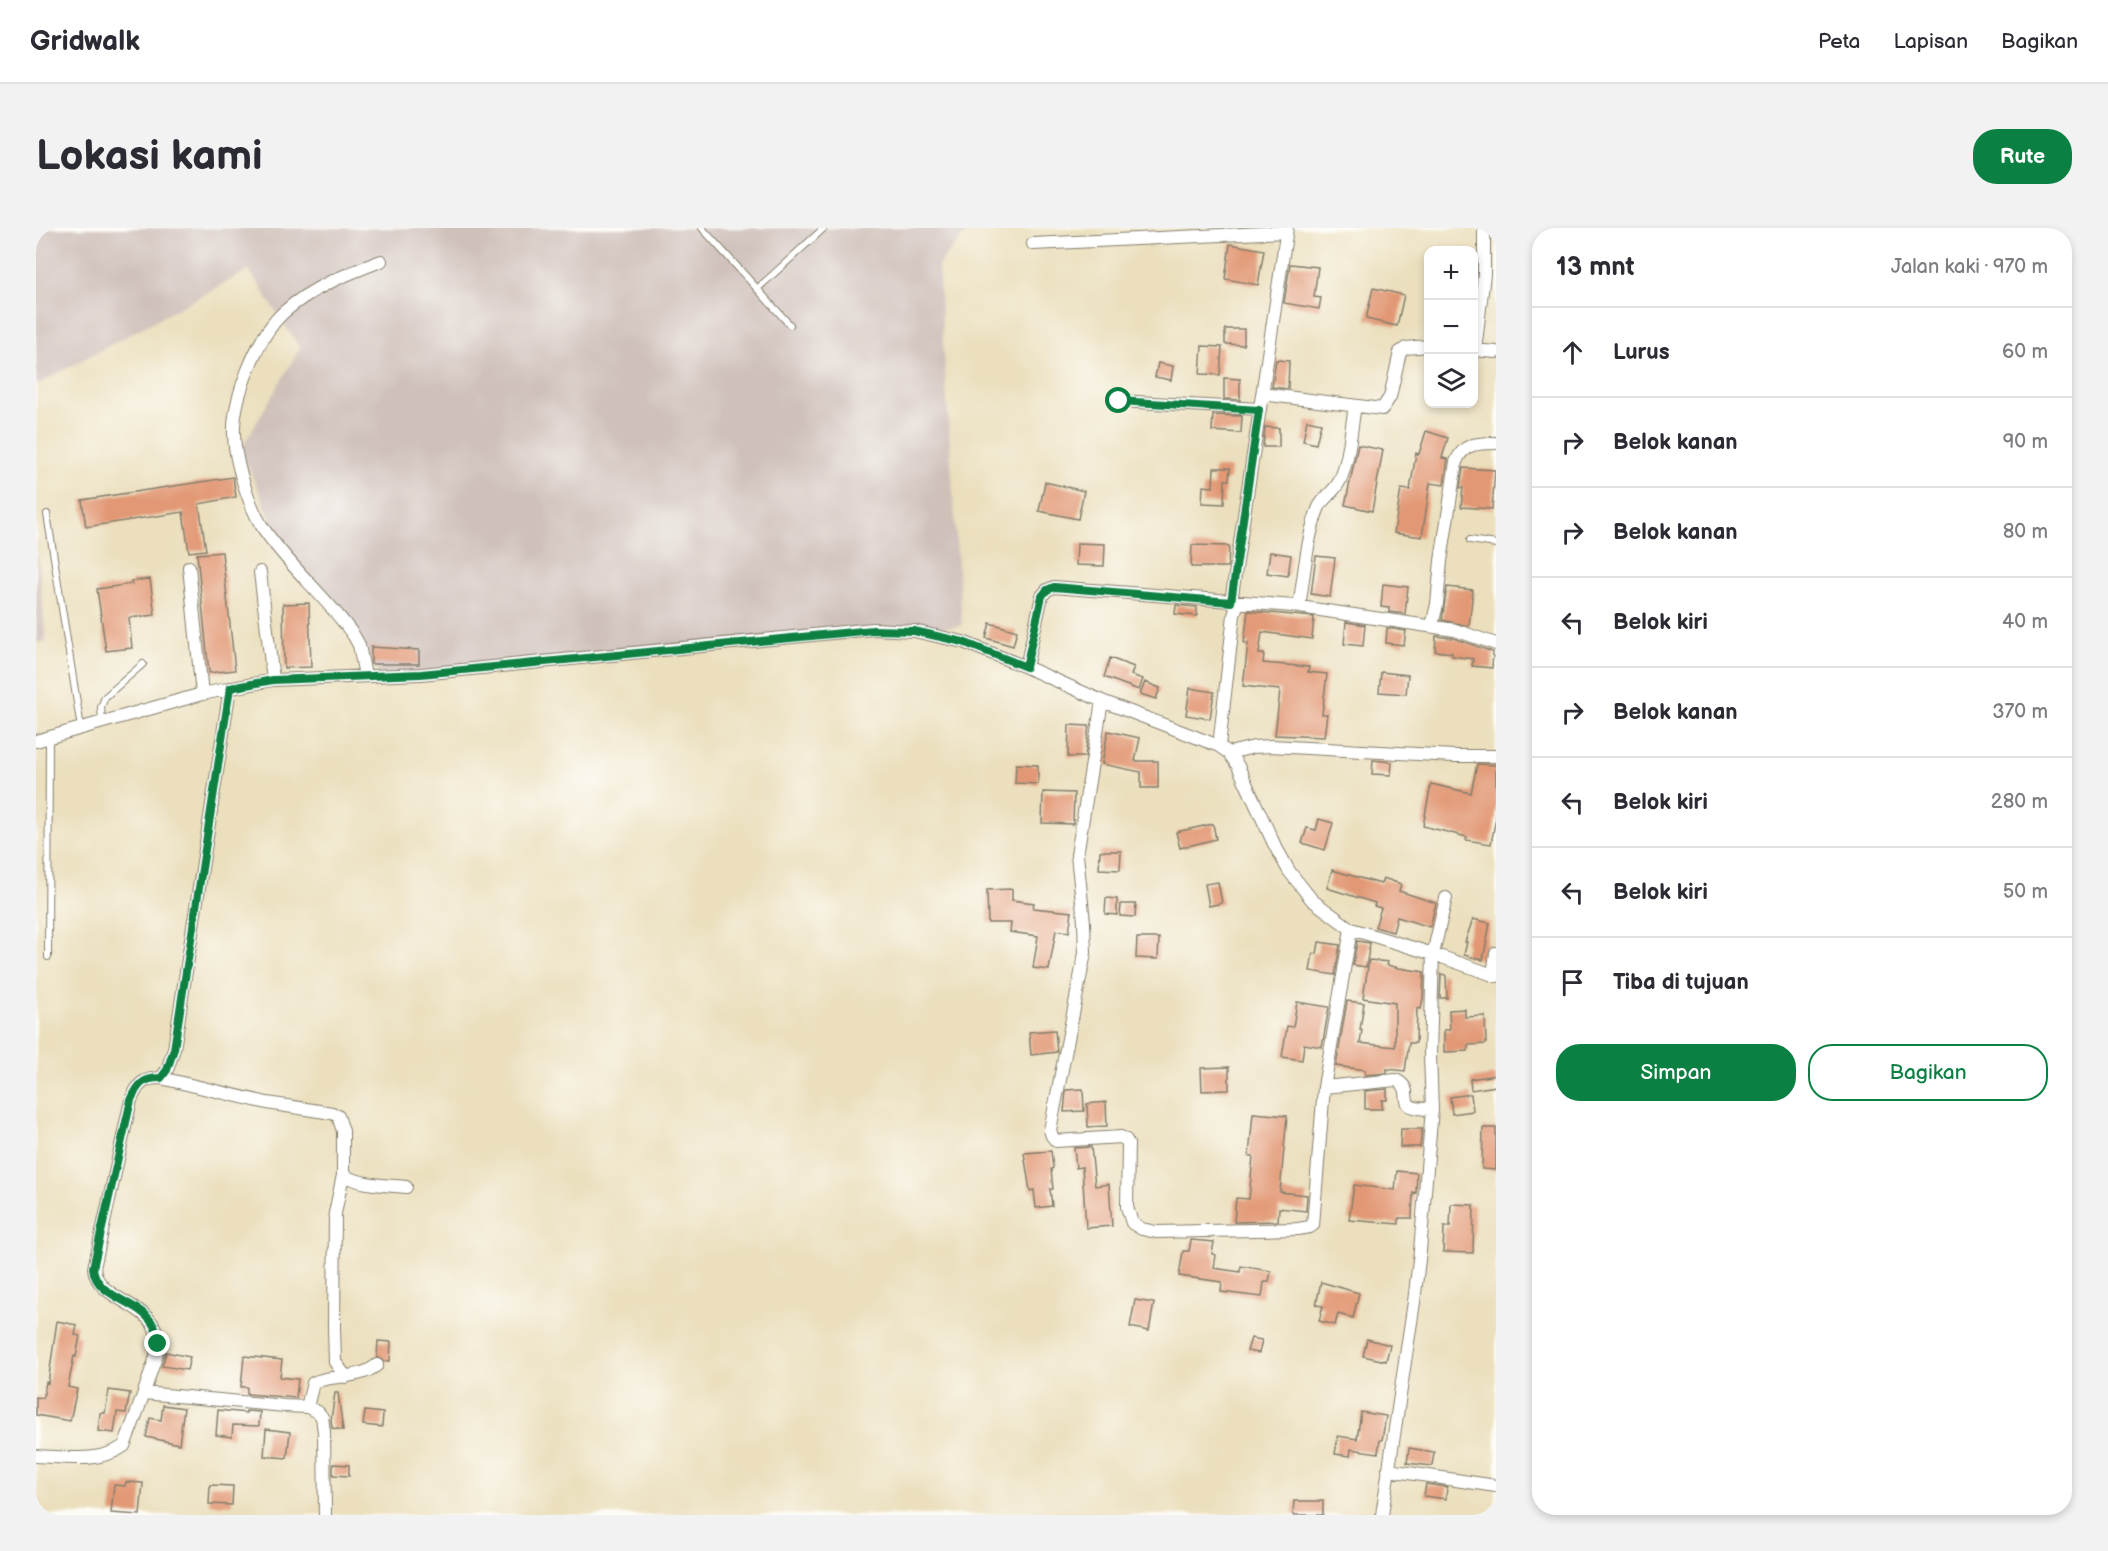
<!DOCTYPE html>
<html lang="id">
<head>
<meta charset="utf-8">
<style>
	:root { --surface:#fff; --page:#f2f2f3; --text:#2b2b33; --muted:#7c7c81; --line:#e1e1e2; --accent:#0b8043 }
	body { margin:0; font-family:"Balsamiq Sans",sans-serif; background:var(--page); color:var(--text) }
	.controls { position:absolute; right:18px; top:18px; display:grid; overflow:hidden; border-radius:12px; box-shadow:0 3px 9px #0003 }
	.controls button { width:54px; height:54px; display:grid; place-items:center; padding:0; border:0; border-bottom:2px solid var(--line); background:var(--surface); color:var(--text); font:30px sans-serif }
	.stop { position:absolute; width:18px; height:18px; margin:-14px; border:4px solid #0b8043; border-radius:50%; background:#fff }
	.stop.end { background:#0b8043; border-color:#fff; box-shadow:0 2px 6px #0008 }
	.list { margin:0; padding:0; list-style:none }
	h2 { display:flex; justify-content:space-between; align-items:center; height:78px; margin:0; padding:0 24px; font-size:26px }
	h2 small { font-size:20px; font-weight:400; color:var(--muted) }
	.list li { display:grid; grid-template-columns:39px 1fr auto; gap:18px; align-items:center; box-sizing:border-box; height:90px; padding:0 24px; border-top:2px solid var(--line) }
	.list b { display:block; font-size:22px; white-space:nowrap }
	.list em { font-size:20px; font-style:normal; color:var(--muted) }
	.actions { display:flex; gap:12px; padding:18px 24px }
	.actions a { flex:1; padding:14px 0; border:2px solid var(--accent); border-radius:24px; text-align:center; font-size:21px; color:var(--accent) }
	.actions .main { background:var(--accent); color:#fff }
	.icon { flex:none; width:33px; height:33px; fill:none; stroke:currentColor; stroke-width:2; stroke-linecap:round; stroke-linejoin:round }
	.map { position:relative; flex:none; width:1460px; height:1287px; overflow:hidden; border-radius:24px }
	header { display:flex; align-items:center; gap:36px; box-sizing:border-box; height:84px; padding:0 30px; background:var(--surface); border-bottom:2px solid var(--line) }
	header strong { font-size:28px }
	nav { display:flex; gap:33px; margin-inline-start:auto; font-size:21px }
	.intro { display:flex; align-items:center; justify-content:space-between; box-sizing:border-box; height:144px; padding:0 36px }
	h1 { margin:0; font-size:42px }
	.button { padding:15px 27px; border-radius:24px; background:var(--accent); color:#fff; font-size:21px; font-weight:700 }
	main { display:flex; gap:36px; padding:0 36px }
	aside { flex:1; background:var(--surface); border-radius:24px; box-shadow:0 3px 9px #0003 }
	.map>svg:first-child { display:block }
	.industrial { fill:#cfc0ba }
	.building { fill:#e29874 }
	.lines { fill:none; stroke-linecap:round; stroke-linejoin:round }
	.lane-casing { stroke:#847e6c; stroke-width:8 }
	.street-casing { stroke:#847e6c; stroke-width:14 }
	.lane { stroke:#fff; stroke-width:6 }
	.street { stroke:#fff; stroke-width:12 }
	.route { stroke:#0b8043; stroke-width:8 }
</style>
</head>
<body>
<header>
<strong>Gridwalk</strong>
<nav><a>Peta</a><a>Lapisan</a><a>Bagikan</a></nav>
</header>
<div class="intro"><h1>Lokasi kami</h1><a class="button">Rute</a></div>
<main>
<div class="map">
<svg width="1460" height="1287" viewBox="0 0 1460 1287">
	<rect width="100%" height="100%" fill="#fdfcf7"/>
	<filter id="ink" filterUnits="userSpaceOnUse"><feTurbulence type="fractalNoise" baseFrequency=".0167" numOctaves="2"/><feDisplacementMap in="SourceGraphic" scale="12" xChannelSelector="R" yChannelSelector="G"/><feConvolveMatrix kernelMatrix="1 2 1 2 8 2 1 2 1" color-interpolation-filters="sRGB"/></filter>
	<filter id="wash" filterUnits="userSpaceOnUse"><feTurbulence type="fractalNoise" baseFrequency=".008" numOctaves="4" result="noise"/><feDisplacementMap in="SourceGraphic" scale="24" xChannelSelector="R" yChannelSelector="G"/><feGaussianBlur stdDeviation="1.35" result="paint"/><feColorMatrix in="noise" values="0 0 0 0 0 0 0 0 0 0 0 0 0 0 0 0 0 1.4 0 .05"/><feComposite in="paint" operator="in"/></filter>
	<g filter="url(#wash)">
		<rect width="100%" height="100%" fill="#ebdfbd"/>
		<path class="industrial" d="M0 0H934L902 37 926 398 345 448 248 323 205 221 264 120 213 42 0 157Z
			M0 306 10 414H0Z"/>
		<g id="blocks">
			<path class="building" d="M1194 16 1228 22 1222 57 1189 51Z
				M1254 36 1282 39 1278 69 1285 70 1283 81 1248 75Z
				M1337 60 1368 67 1361 98 1330 91Z
				M1189 101H1208V117L1189 116Z
				M1166 118 1186 119 1184 147 1164 146Z
				M1240 132 1253 133 1252 161 1236 159Z
				M1122 135 1137 138 1135 152 1119 149Z
				M1188 150 1204 151V172L1188 171Z
				M1177 187 1206 188 1205 205 1176 203Z
				M1271 192 1285 195 1280 216 1267 213Z
				M1229 199 1243 200V219H1227Z
				M1390 203 1412 210 1406 230 1412 231 1408 257 1394 255 1386 309 1358 305 1365 261 1374 262 1380 225 1383 226Z
				M1322 217 1347 222 1336 283 1309 277Z
				M1178 240H1194L1193 252H1189L1188 276 1166 275 1167 258 1177 259Z
				M1427 240 1459 242 1456 281 1425 279 1427 260H1424Z
				M197 249 200 269 163 276 170 322 153 324 147 284 50 299 46 272Z
				M1009 254 1048 263 1042 291 1003 283Z
				M1041 315 1069 316 1068 338 1040 337Z
				M1156 317 1193 318 1192 339H1155Z
				M186 324 199 442 173 445 161 326Z
				M1234 324 1255 327 1252 348 1231 345Z
				M1280 328 1299 330 1294 369 1275 366Z
				M114 351 119 387 93 390 96 420 70 423 61 361 96 356 95 353Z
				M1347 356 1372 359 1369 386 1353 384V380L1345 379Z
				M1411 359 1437 362 1433 398 1406 392Z
				M273 375 275 439 248 440 247 376Z
				M1140 377 1161 379V388L1139 386Z
				M1212 383 1278 389 1276 411 1226 404 1223 426H1228L1227 435 1273 439 1272 444 1291 446 1286 486H1291L1288 509 1239 507 1244 462 1207 458 1212 415H1208Z
				M1310 394 1329 397 1327 418 1308 416Z
				M954 395 981 403 977 418 950 410Z
				M1351 400 1370 403 1368 417 1350 415Z
				M1400 408 1417 410 1457 424 1456 440 1436 438 1437 431 1416 428V425L1399 423Z
				M335 419 383 422V436H335Z
				M1074 430 1098 439 1095 447 1107 451 1103 462 1068 449Z
				M1345 444 1372 447 1370 466 1343 464Z
				M1109 454 1124 460 1120 471 1104 466Z
				M1154 460 1178 464 1174 491 1150 487Z
				M1033 497 1053 498 1049 529H1032Z
				M1072 503 1104 510 1099 533H1122V560H1105V544L1066 536Z
				M1337 532 1356 534 1355 547 1336 546Z
				M980 536 1002 537V556L979 555Z
				M1441 536 1460 537V590L1455 616 1430 612 1431 609 1387 598 1395 556 1435 565Z
				M1007 564 1038 565 1037 596 1006 595Z
				M1283 591 1297 595 1289 622 1266 615 1271 600 1280 602Z
				M1177 596 1180 611 1144 620 1140 604Z
				M1064 623H1085L1084 642 1063 641Z
				M1296 642 1345 656 1347 650 1365 656 1363 663 1400 675 1394 699 1361 689 1357 704 1339 699 1345 680 1338 678 1339 675 1291 660Z
				M1182 654 1186 675 1173 678 1169 656Z
				M976 661V672L998 675 997 680 1036 684 1033 704 1020 702 1013 742 997 740 1002 708 974 704 975 695H952L951 662Z
				M1070 670 1081 671V687L1069 686Z
				M1085 676H1100L1099 689 1084 688Z
				M1437 691 1454 695 1447 732 1428 727 1431 714H1429Z
				M1101 710H1123L1122 731 1100 730Z
				M1321 713 1334 715 1330 739 1317 737Z
				M1283 714 1304 717 1299 747 1274 743 1277 725 1281 726Z
				M1333 732 1352 734 1351 737 1363 740 1388 744 1387 770 1385 781 1381 780 1380 815H1373L1369 843 1351 841V845L1329 847V842L1300 838 1311 773 1328 775 1324 802H1326L1324 815 1359 819V775L1327 770Z
				M1405 746 1410 747 1411 770H1404Z
				M1261 774 1293 779 1286 819 1268 816 1266 832 1246 829 1251 798 1257 799Z
				M1429 781V789L1449 788 1450 816 1432 817V823L1408 824V802H1414L1413 782Z
				M1019 802 1021 824 995 827 993 804Z
				M1193 839V862L1166 863 1165 840Z
				M1460 847V858L1435 862 1434 851Z
				M1047 861 1048 883 1028 884 1030 862Z
				M1351 861V872H1346V881H1329V863Z
				M1435 866 1437 883 1416 886 1414 869Z
				M1070 874 1071 898 1052 899 1051 876Z
				M1217 885 1251 888 1244 964 1271 967 1270 983 1243 980 1242 993 1198 994 1200 970 1213 971 1217 928H1213Z
				M1447 900H1460V942L1446 941Z
				M1365 901H1386L1384 919H1364Z
				M1055 919 1059 958 1073 956 1076 998 1050 1000 1046 939 1040 940 1038 920Z
				M1015 923 1017 940 1015 941 1017 961H1014L1016 978 1000 980 998 962 994 963 988 925Z
				M1361 943 1381 945 1380 965 1377 964 1376 990H1363V996L1313 992 1318 957 1359 962Z
				M1415 976 1438 977 1437 1025 1407 1024 1408 999H1414Z
				M1155 1012 1178 1014 1176 1026 1180 1027 1178 1040 1204 1044 1205 1038 1235 1043 1233 1054H1228L1226 1069 1185 1064 1186 1054 1143 1048 1147 1023H1153Z
				M1285 1054 1323 1065 1317 1090 1302 1086 1299 1097 1283 1093 1287 1078 1280 1077Z
				M1099 1072 1118 1075 1113 1103 1094 1099Z
				M21 1093 41 1097 39 1107 44 1108 40 1129 38 1128 32 1159 41 1161 34 1193 0 1187V1169L7 1170 10 1154 12 1155Z
				M1215 1110 1226 1112 1223 1125 1211 1123Z
				M1331 1111 1354 1117 1350 1133 1327 1128Z
				M342 1113 355 1114 354 1133H348L341 1129Z
				M130 1124 154 1129 151 1142 126 1138Z
				M208 1128 246 1132 244 1149 262 1151 260 1170 211 1166V1159H205Z
				M73 1162 94 1165 90 1185 81 1184 78 1205 62 1203 64 1185H69Z
				M299 1165H302L307 1202 296 1200 295 1192Z
				M127 1177 148 1180 143 1216 110 1209 114 1190 125 1192Z
				M182 1182 210 1185V1183L224 1184 223 1198 197 1197 196 1209 180 1207Z
				M329 1183 347 1185 346 1199 327 1197Z
				M1325 1184 1350 1188 1346 1212H1344L1342 1225 1315 1221 1314 1228 1299 1226 1302 1208 1321 1211Z
				M230 1201 254 1204 251 1230 228 1228Z
				M1373 1220 1398 1224 1396 1238 1371 1235Z
				M297 1236 313 1237V1248L297 1247Z
				M90 1254 107 1255 104 1287 75 1285 78 1257 89 1258Z
				M1390 1256 1411 1259 1410 1271 1388 1268Z
				M174 1257 197 1258 196 1277 173 1276Z
				M1258 1273H1287V1287H1257Z"/>
		</g>
	</g>
	<g filter="url(#ink)">
		<use href="#blocks" fill-opacity="0" stroke="#847e6c" stroke-width="1.5"/>
		<g class="lines">
			<g class="lane-casing">
				<path id="lane" d="M666 0 754 97
					M721 61 788 0
					M11 286 45 500
					M1434 312 1460 316
					M66 494 65 479 69 469 107 436
					M12 729 13 509"/>
			</g>
			<g class="street-casing">
				<path id="street" d="M997 16 1250 4
					M1438 122 1460 124
					M1439 123 1448 46V0
					M1226 166 1346 181 1354 169 1364 124 1370 120 1392 118
					M1083 173 1223 181
					M153 339 166 466
					M224 344 237 452
					M1195 374 1251 0
					M1263 379C1268 349 1271 307 1283 279 1288 269 1298 264 1303 254 1313 235 1315 200 1319 178
					M1396 398 1401 376 1405 333 1420 234C1427 215 1442 215 1460 215
					M990 439 1006 368 1011 362 1018 359 1257 378 1419 402 1460 416
					M329 448 323 417 318 408C291 369 253 339 227 300 213 278 199 234 198 208 196 172 221 108 248 84 276 59 311 46 345 33
					M1066 473 1041 627 1048 694 1049 725 1014 902 1016 908 1020 913 1085 909 1090 912 1092 916 1091 979 1096 995 1106 1001 1120 1004 1262 1001 1274 999 1277 997 1288 859 1315 701
					M0 513 166 466 237 452 385 446 837 401 878 403 927 414 990 439 1066 473 1183 518 1193 525 1202 538 1238 616 1253 643 1276 672 1315 701 1397 726 1460 748
					M1183 518 1198 387 1202 374
					M1193 525 1218 519 1235 518 1418 528H1460
					M1457 747 1460 725
					M125 850 231 875 296 885 302 888 307 903V947C325 957 349 957 370 959
					M1288 859 1360 852C1384 864 1352 881 1396 881
					M307 947 299 985 298 1099 299 1134 310 1149
					M108 1165 249 1178 271 1179 282 1184 286 1189 288 1204 289 1287
					M271 1179 277 1155C298 1145 320 1153 341 1137
					M0 1228C32 1229 61 1236 88 1218 98 1193 107 1169 115 1143 118 1135 122 1125 122 1117 124 1073 61 1076 58 1040L95 872C102 856 107 850 125 850L131 842 138 821 194 460
					M1352 1242 1460 1258
					M1346 1287 1378 1074 1384 1023 1396 881 1394 827 1397 726 1410 670"/>
			</g>
			<use href="#lane" class="lane"/>
			<use href="#street" class="street"/>
		</g>
	</g>
	<g class="lines" filter="url(#ink)">
		<path class="route" d="M122 1116C121 1110 121 1103 118 1098 105 1072 60 1071 57 1040L95 872C102 856 107 850 125 850L131 842 138 821 194 460 237 452 385 446 837 402 878 403 927 414 990 439 1006 368 1011 362 1018 359 1195 374 1223 182 1083 173"/>
	</g>
</svg>
<div class="controls">
<button>+</button>
<button>−</button>
<button><svg class="icon" aria-label="layers" viewBox="0 0 24 24"><path d="M12 4l9 5-9 5-9-5zM3 14l9 5 9-5"/></svg></button>
</div>
<div class="stop" style="left:1083px;top:173px"></div>
<div class="stop end" style="left:122px;top:1116px"></div>
</div>
<aside>
<h2>13 mnt<small>Jalan kaki · 970 m</small></h2>
<ul class="list">
<li><svg class="icon" aria-label="ahead" viewBox="0 0 24 24"><path d="M12 20V5M6 11l6-6 6 6"/></svg><div><b>Lurus</b></div><em>60 m</em></li>
<li><svg class="icon" aria-label="right" viewBox="0 0 24 24"><path d="M7 20v-9h11M14 6l5 5-5 5"/></svg><div><b>Belok kanan</b></div><em>90 m</em></li>
<li><svg class="icon" aria-label="right" viewBox="0 0 24 24"><path d="M7 20v-9h11M14 6l5 5-5 5"/></svg><div><b>Belok kanan</b></div><em>80 m</em></li>
<li><svg class="icon" aria-label="left" viewBox="0 0 24 24"><path d="M17 20v-9H6M10 6l-5 5 5 5"/></svg><div><b>Belok kiri</b></div><em>40 m</em></li>
<li><svg class="icon" aria-label="right" viewBox="0 0 24 24"><path d="M7 20v-9h11M14 6l5 5-5 5"/></svg><div><b>Belok kanan</b></div><em>370 m</em></li>
<li><svg class="icon" aria-label="left" viewBox="0 0 24 24"><path d="M17 20v-9H6M10 6l-5 5 5 5"/></svg><div><b>Belok kiri</b></div><em>280 m</em></li>
<li><svg class="icon" aria-label="left" viewBox="0 0 24 24"><path d="M17 20v-9H6M10 6l-5 5 5 5"/></svg><div><b>Belok kiri</b></div><em>50 m</em></li>
<li><svg class="icon" aria-label="arrive" viewBox="0 0 24 24"><path d="M6 21V4h12l-3 4 3 4H6"/></svg><div><b>Tiba di tujuan</b></div></li>
</ul>
<div class="actions"><a class="main">Simpan</a><a>Bagikan</a></div>
</aside>
</main>
</body>
</html>
